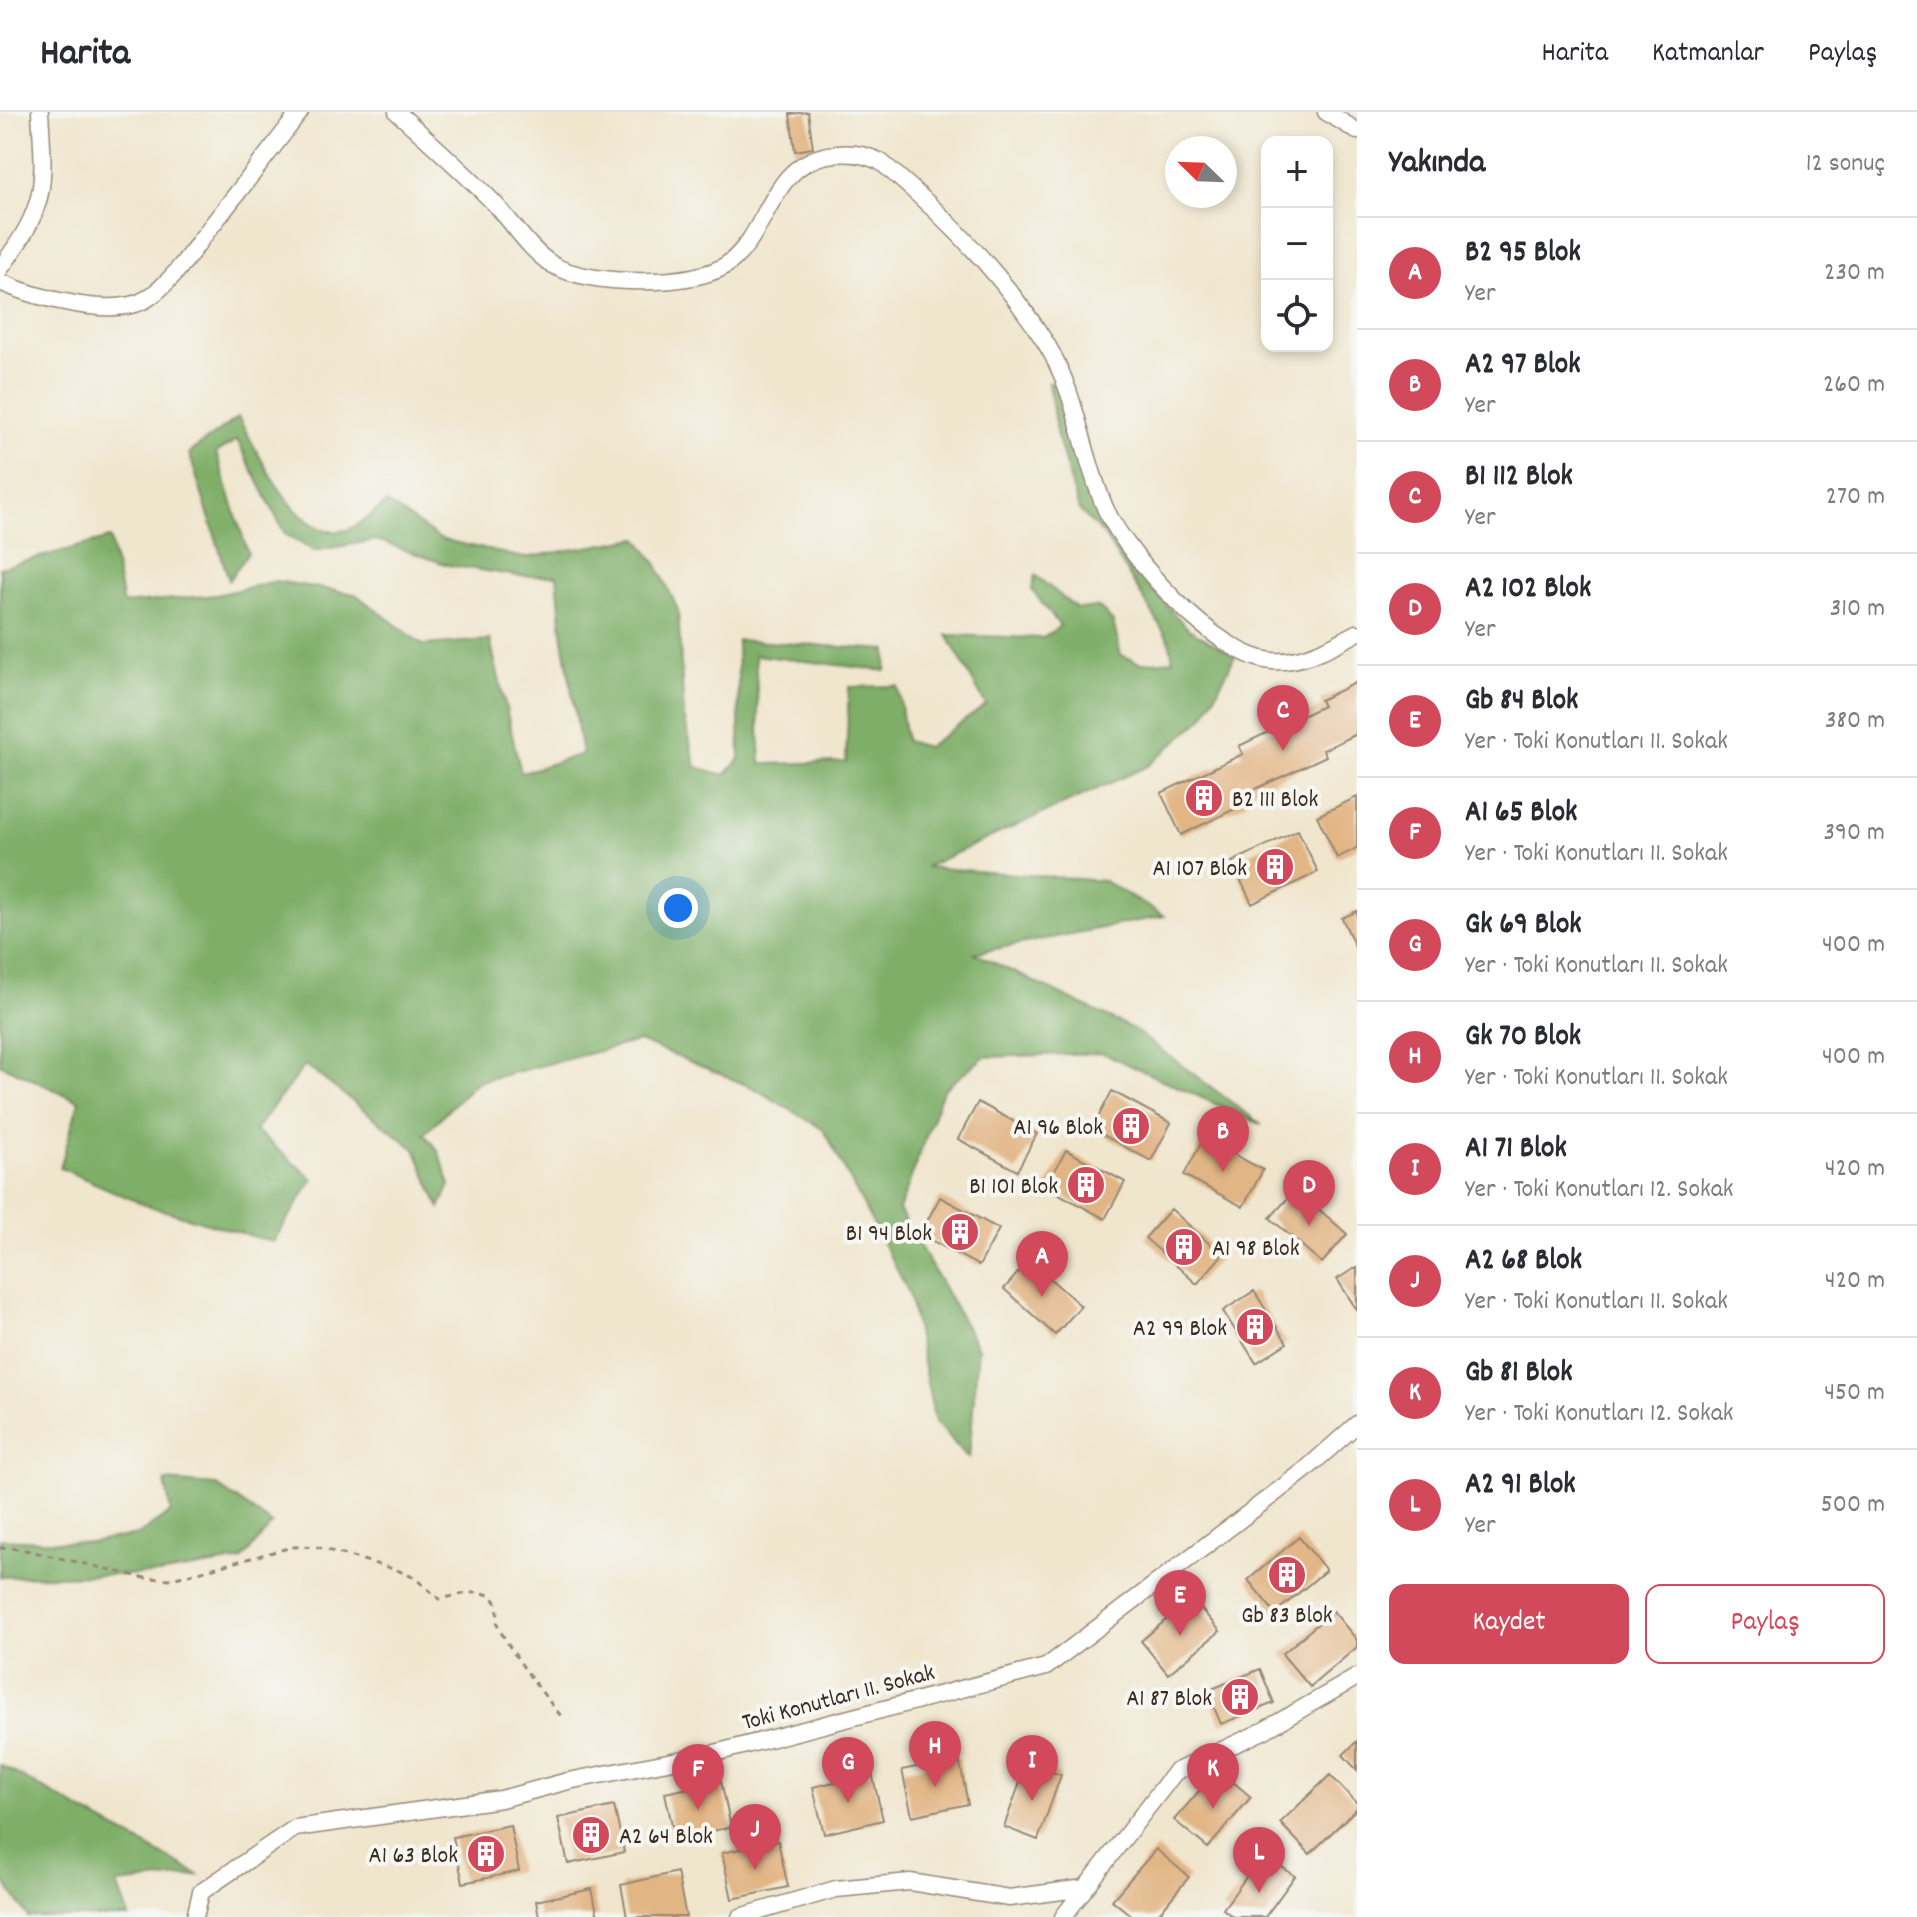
<!DOCTYPE html>
<html lang="tr">
<head>
<meta charset="utf-8">
<style>
	:root { --surface:#fff; --page:#f2f2f3; --text:#2b2b33; --muted:#7c7c81; --line:#e1e1e2; --accent:#d1495b }
	body { margin:0; font-family:Dekko,sans-serif; background:var(--page); color:var(--text) }
	.controls { position:absolute; right:24px; top:24px; display:grid; overflow:hidden; border-radius:16px; box-shadow:0 4px 12px #0003 }
	.controls button { width:72px; height:72px; display:grid; place-items:center; padding:0; border:0; border-bottom:2px solid var(--line); background:var(--surface); color:var(--text); font:40px sans-serif }
	.compass { position:absolute; left:1165px; top:24px; width:72px; height:72px; border-radius:50%; background:var(--surface); box-shadow:0 4px 12px #0003; rotate:293deg }
	.you { position:absolute; left:678px; top:796px; width:28px; height:28px; margin:-20px; border:6px solid #fff; border-radius:50%; background:#1a73e8; box-shadow:0 0 0 12px #1a73e833 }
	.badge { display:grid; place-items:center; width:52px; height:52px; border-radius:50%; background:var(--accent); color:#fff; font-size:26px; font-weight:700 }
	.pin { position:absolute; translate:-50% -66px; filter:drop-shadow(0 2px 4px #0008) }
	.pin::after { content:''; position:absolute; top:42px; width:28px; height:24px; background:inherit; clip-path:polygon(0 0,100% 0,50% 100%) }
	.list { margin:0; padding:0; list-style:none }
	h2 { display:flex; justify-content:space-between; align-items:center; height:104px; margin:0; padding:0 32px; font-size:34px }
	h2 small { font-size:26px; font-weight:400; color:var(--muted) }
	.list li { display:grid; grid-template-columns:52px 1fr auto; gap:24px; align-items:center; box-sizing:border-box; height:112px; padding:0 32px; border-top:2px solid var(--line) }
	.list b { display:block; font-size:30px; white-space:nowrap }
	.list p { margin:0; font-size:26px; white-space:nowrap; color:var(--muted) }
	.list em { font-size:26px; font-style:normal; color:var(--muted) }
	.actions { display:flex; gap:16px; padding:24px 32px }
	.actions a { flex:1; padding:18px 0; border:2px solid var(--accent); border-radius:16px; text-align:center; font-size:28px; color:var(--accent) }
	.actions .main { background:var(--accent); color:#fff }
	.icon { flex:none; width:44px; height:44px; fill:none; stroke:currentColor; stroke-width:2; stroke-linecap:round; stroke-linejoin:round }
	.map { position:relative; flex:none; width:1357px; height:1805px; overflow:hidden }
	header { display:flex; align-items:center; gap:48px; box-sizing:border-box; height:112px; padding:0 40px; background:var(--surface); border-bottom:2px solid var(--line) }
	header strong { font-size:38px }
	nav { display:flex; gap:44px; margin-inline-start:auto; font-size:28px }
	main { display:flex }
	aside { flex:1; background:var(--surface) }
	.map>svg:first-child { display:block }
	.forest { fill:#7eae68; stroke:#5c6c43; stroke-width:2 }
	.building { fill:#e2b585 }
	.lines { fill:none; stroke-linecap:round; stroke-linejoin:round }
	.minor-casing { stroke:#968876; stroke-width:19 }
	.path { stroke:#968876; stroke-width:3; stroke-dasharray:6 6; stroke-linecap:butt }
	.minor { stroke:#fff; stroke-width:16 }
	.labels { text-anchor:middle; stroke-width:8; stroke-linejoin:round; paint-order:stroke }
	.poi-label { font-size:24px; fill:#3b2a1e; stroke:#f6f6f2; text-anchor:end }
	.street-label { font-size:24px; fill:#3b2a1e; stroke:#f6f6f2 }
</style>
</head>
<body>
<header>
<strong>Harita</strong>
<nav><a>Harita</a><a>Katmanlar</a><a>Paylaş</a></nav>
</header>
<main>
<div class="map">
<svg width="1357" height="1805" viewBox="0 0 1357 1805">
	<rect width="100%" height="100%" fill="#f6f6f2"/>
	<filter id="ink" filterUnits="userSpaceOnUse"><feTurbulence type="fractalNoise" baseFrequency=".0125" numOctaves="2"/><feDisplacementMap in="SourceGraphic" scale="16" xChannelSelector="R" yChannelSelector="G"/><feConvolveMatrix kernelMatrix="1 2 1 2 8 2 1 2 1" color-interpolation-filters="sRGB"/></filter>
	<filter id="wash" filterUnits="userSpaceOnUse"><feTurbulence type="fractalNoise" baseFrequency=".006" numOctaves="4" result="noise"/><feDisplacementMap in="SourceGraphic" scale="32" xChannelSelector="R" yChannelSelector="G"/><feGaussianBlur stdDeviation="1.8" result="paint"/><feColorMatrix in="noise" values="0 0 0 0 0 0 0 0 0 0 0 0 0 0 0 0 0 1.4 0 .05"/><feComposite in="paint" operator="in"/></filter>
	<g filter="url(#wash)">
		<rect width="100%" height="100%" fill="#f0e6ce"/>
		<path class="forest" d="M1049 270 1059 273 1097 396 1148 473 1187 516 1235 544 1204 605 1148 654 925 755 1104 769 1164 804 974 841 1133 917 1262 1013 1103 941 984 945 943 978 899 1098 978 1236 969 1347 935 1310 909 1181 824 1018 754 976 639 929 476 970 424 1022 438 1038 450 1073 440 1096 415 1037 305 953 255 1018 313 1067 273 1130 145 1093 60 1056 79 989 0 952V456L110 426 123 492 216 483 276 469 355 482 423 533 490 528 521 661 582 642 562 520 557 464H519L448 453 377 428 314 439 285 422 237 328 216 341 248 441 229 468 189 341 238 305C259 340 297 432 346 418 359 415 375 399 387 391L440 427 524 446 638 426 657 453 678 498 684 605 696 655 725 663 740 647 737 528 887 538 886 559 755 543 761 652 846 650 849 575 898 574 906 629 927 635 986 593 947 523 1043 526 1060 514 1032 478 1035 463 1077 497 1099 495 1113 510 1121 543 1140 551 1173 548 1169 528 1104 423 1079 398 1056 320Z
			M165 1369 216 1373 272 1412 242 1448 158 1462 0 1465V1427L88 1431 138 1423 171 1400Z
			M0 1653 199 1763 117 1772 129 1805H28L0 1763Z"/>
		<g id="blocks">
			<path class="building" d="M808 0 813 36 795 39 790 2Z
				M1357 570V622L1323 638 1326 644 1243 683 1247 691 1181 723 1161 681 1243 642 1239 634 1323 594 1320 588Z
				M1357 685V736L1337 746 1317 704Z
				M1298 718 1318 760 1252 792 1232 750Z
				M1357 799V839L1342 806Z
				M1112 979 1171 1011 1151 1049 1092 1017Z
				M978 990 1037 1022 1017 1059 958 1027Z
				M1204 1026 1263 1058 1243 1095 1184 1063Z
				M1066 1038 1125 1070 1105 1107 1046 1075Z
				M1296 1077 1347 1122 1322 1151 1270 1106Z
				M940 1085 999 1117 979 1154 920 1122Z
				M1171 1097 1222 1143 1197 1172 1145 1126Z
				M1029 1148 1081 1194 1055 1223 1004 1177Z
				M1357 1155V1198L1337 1167Z
				M1254 1179 1287 1231 1256 1251 1223 1199Z
				M1299 1425 1326 1458 1275 1501 1248 1468Z
				M1192 1486 1220 1519 1168 1562 1141 1529Z
				M1333 1499 1357 1528V1535L1310 1575 1282 1542Z
				M1260 1557 1274 1591 1221 1612 1207 1579Z
				M1357 1629V1658L1343 1643Z
				M959 1646 968 1692 912 1704 902 1658Z
				M1027 1651 1061 1663 1038 1728 1004 1715Z
				M1218 1657 1251 1685 1208 1736 1174 1708Z
				M872 1661 883 1708 824 1722 813 1675Z
				M1330 1663 1357 1691V1696L1310 1742 1280 1711Z
				M721 1669 731 1715 675 1727 665 1681Z
				M614 1694 624 1740 568 1752 558 1706Z
				M510 1713 519 1759 463 1771 453 1725Z
				M778 1729 788 1775 732 1787 722 1741Z
				M1156 1737 1189 1765 1156 1805H1133L1112 1788Z
				M1263 1742 1295 1764 1265 1805H1233L1223 1797Z
				M677 1760 686 1805H627L621 1773Z
				M592 1777 598 1805H539L536 1789Z"/>
		</g>
	</g>
	<g filter="url(#ink)">
		<use href="#blocks" fill-opacity="0" stroke="#968876" stroke-width="2"/>
		<g class="lines">
			<g class="minor-casing">
				<path id="minor" d="M397 0C430 30 464 60 495 92 514 112 529 138 553 153 587 174 698 176 729 151 770 119 769 54 828 43 849 40 862 41 881 50 942 101 1005 165 1047 233 1078 284 1082 344 1106 398 1129 446 1216 544 1272 549 1300 552 1333 534 1357 521
					M1326 0 1357 19
					M0 157C47 93 45 77 40 0
					M0 170C34 185 115 208 148 186 172 170 192 139 209 117 240 78 270 39 300 0
					M195 1805 201 1780 295 1716 501 1687 568 1669 715 1641 1046 1555 1304 1359 1357 1312
					M740 1805 836 1777 910 1770 1009 1786 1085 1776
					M1063 1805 1175 1660 1263 1619 1357 1565"/>
			</g>
			<path class="path" d="M0 1436 21 1437 145 1466 172 1467 292 1435 314 1434 397 1458 415 1466 439 1487C454 1485 482 1474 494 1487 502 1496 494 1508 499 1517 517 1548 538 1576 561 1604"/>
			<use href="#minor" class="minor"/>
		</g>
	</g>
	<defs>
		<g id="building-disc" transform="scale(2)"><circle r="9.5" fill="#d1495b" stroke="#f6f6f2"/><path d="M-4-6H4V6H1V3H-1V6H-4ZM-2.5-4.3h1.7v1.8h-1.7ZM.8-4.3h1.7v1.8H.8ZM-2.5-1h1.7V.8h-1.7ZM.8-1h1.7V.8H.8Z" fill="#fff"/></g>
	</defs>
	<g fill-rule="evenodd">
		<use href="#building-disc" x="1204" y="686"/>
		<use href="#building-disc" x="1275" y="755"/>
		<use href="#building-disc" x="1131" y="1014"/>
		<use href="#building-disc" x="1086" y="1073"/>
		<use href="#building-disc" x="960" y="1120"/>
		<use href="#building-disc" x="1184" y="1135"/>
		<use href="#building-disc" x="1255" y="1215"/>
		<use href="#building-disc" x="1287" y="1463"/>
		<use href="#building-disc" x="1240" y="1585"/>
		<use href="#building-disc" x="591" y="1723"/>
		<use href="#building-disc" x="486" y="1742"/>
	</g>
	<g class="labels">
		<g class="poi-label">
			<text x="1232" y="694" text-anchor="start">B2 111 Blok</text>
			<text x="1247" y="763">A1 107 Blok</text>
			<text x="1103" y="1022">A1 96 Blok</text>
			<text x="1058" y="1081">B1 101 Blok</text>
			<text x="932" y="1128">B1 94 Blok</text>
			<text x="1212" y="1143" text-anchor="start">A1 98 Blok</text>
			<text x="1227" y="1223">A2 99 Blok</text>
			<text x="1287" y="1510" text-anchor="middle">Gb 83 Blok</text>
			<text x="1212" y="1593">A1 87 Blok</text>
			<text x="619" y="1731" text-anchor="start">A2 64 Blok</text>
			<text x="458" y="1750">A1 63 Blok</text>
		</g>
		<g class="street-label">
			<text transform="translate(838 1584) rotate(-15)" y="8">Toki Konutları 11. Sokak</text>
		</g>
	</g>
</svg>
<div class="controls">
<button>+</button>
<button>−</button>
<button><svg class="icon" aria-label="locate" viewBox="0 0 24 24"><circle cx="12" cy="12" r="6"/><path d="M12 2v4M12 18v4M2 12h4M18 12h4"/></svg></button>
</div>
<svg class="compass" viewBox="-18 -18 36 36"><path d="M0-13l5 13h-10z" fill="#e53935"/><path d="M0 13l5-13h-10z" fill="#7c7c81"/></svg>
<div class="you"></div>
<div class="pin badge" style="left:1042px;top:1185px">A</div>
<div class="pin badge" style="left:1223px;top:1060px">B</div>
<div class="pin badge" style="left:1283px;top:639px">C</div>
<div class="pin badge" style="left:1309px;top:1114px">D</div>
<div class="pin badge" style="left:1180px;top:1524px">E</div>
<div class="pin badge" style="left:698px;top:1698px">F</div>
<div class="pin badge" style="left:848px;top:1691px">G</div>
<div class="pin badge" style="left:935px;top:1675px">H</div>
<div class="pin badge" style="left:1032px;top:1689px">I</div>
<div class="pin badge" style="left:755px;top:1758px">J</div>
<div class="pin badge" style="left:1213px;top:1697px">K</div>
<div class="pin badge" style="left:1259px;top:1781px">L</div>
</div>
<aside>
<h2>Yakında<small>12 sonuç</small></h2>
<ul class="list">
<li><span class="badge">A</span><div><b>B2 95 Blok</b><p>Yer</p></div><em>230 m</em></li>
<li><span class="badge">B</span><div><b>A2 97 Blok</b><p>Yer</p></div><em>260 m</em></li>
<li><span class="badge">C</span><div><b>B1 112 Blok</b><p>Yer</p></div><em>270 m</em></li>
<li><span class="badge">D</span><div><b>A2 102 Blok</b><p>Yer</p></div><em>310 m</em></li>
<li><span class="badge">E</span><div><b>Gb 84 Blok</b><p>Yer · Toki Konutları 11. Sokak</p></div><em>380 m</em></li>
<li><span class="badge">F</span><div><b>A1 65 Blok</b><p>Yer · Toki Konutları 11. Sokak</p></div><em>390 m</em></li>
<li><span class="badge">G</span><div><b>Gk 69 Blok</b><p>Yer · Toki Konutları 11. Sokak</p></div><em>400 m</em></li>
<li><span class="badge">H</span><div><b>Gk 70 Blok</b><p>Yer · Toki Konutları 11. Sokak</p></div><em>400 m</em></li>
<li><span class="badge">I</span><div><b>A1 71 Blok</b><p>Yer · Toki Konutları 12. Sokak</p></div><em>420 m</em></li>
<li><span class="badge">J</span><div><b>A2 68 Blok</b><p>Yer · Toki Konutları 11. Sokak</p></div><em>420 m</em></li>
<li><span class="badge">K</span><div><b>Gb 81 Blok</b><p>Yer · Toki Konutları 12. Sokak</p></div><em>450 m</em></li>
<li><span class="badge">L</span><div><b>A2 91 Blok</b><p>Yer</p></div><em>500 m</em></li>
</ul>
<div class="actions"><a class="main">Kaydet</a><a>Paylaş</a></div>
</aside>
</main>
</body>
</html>
